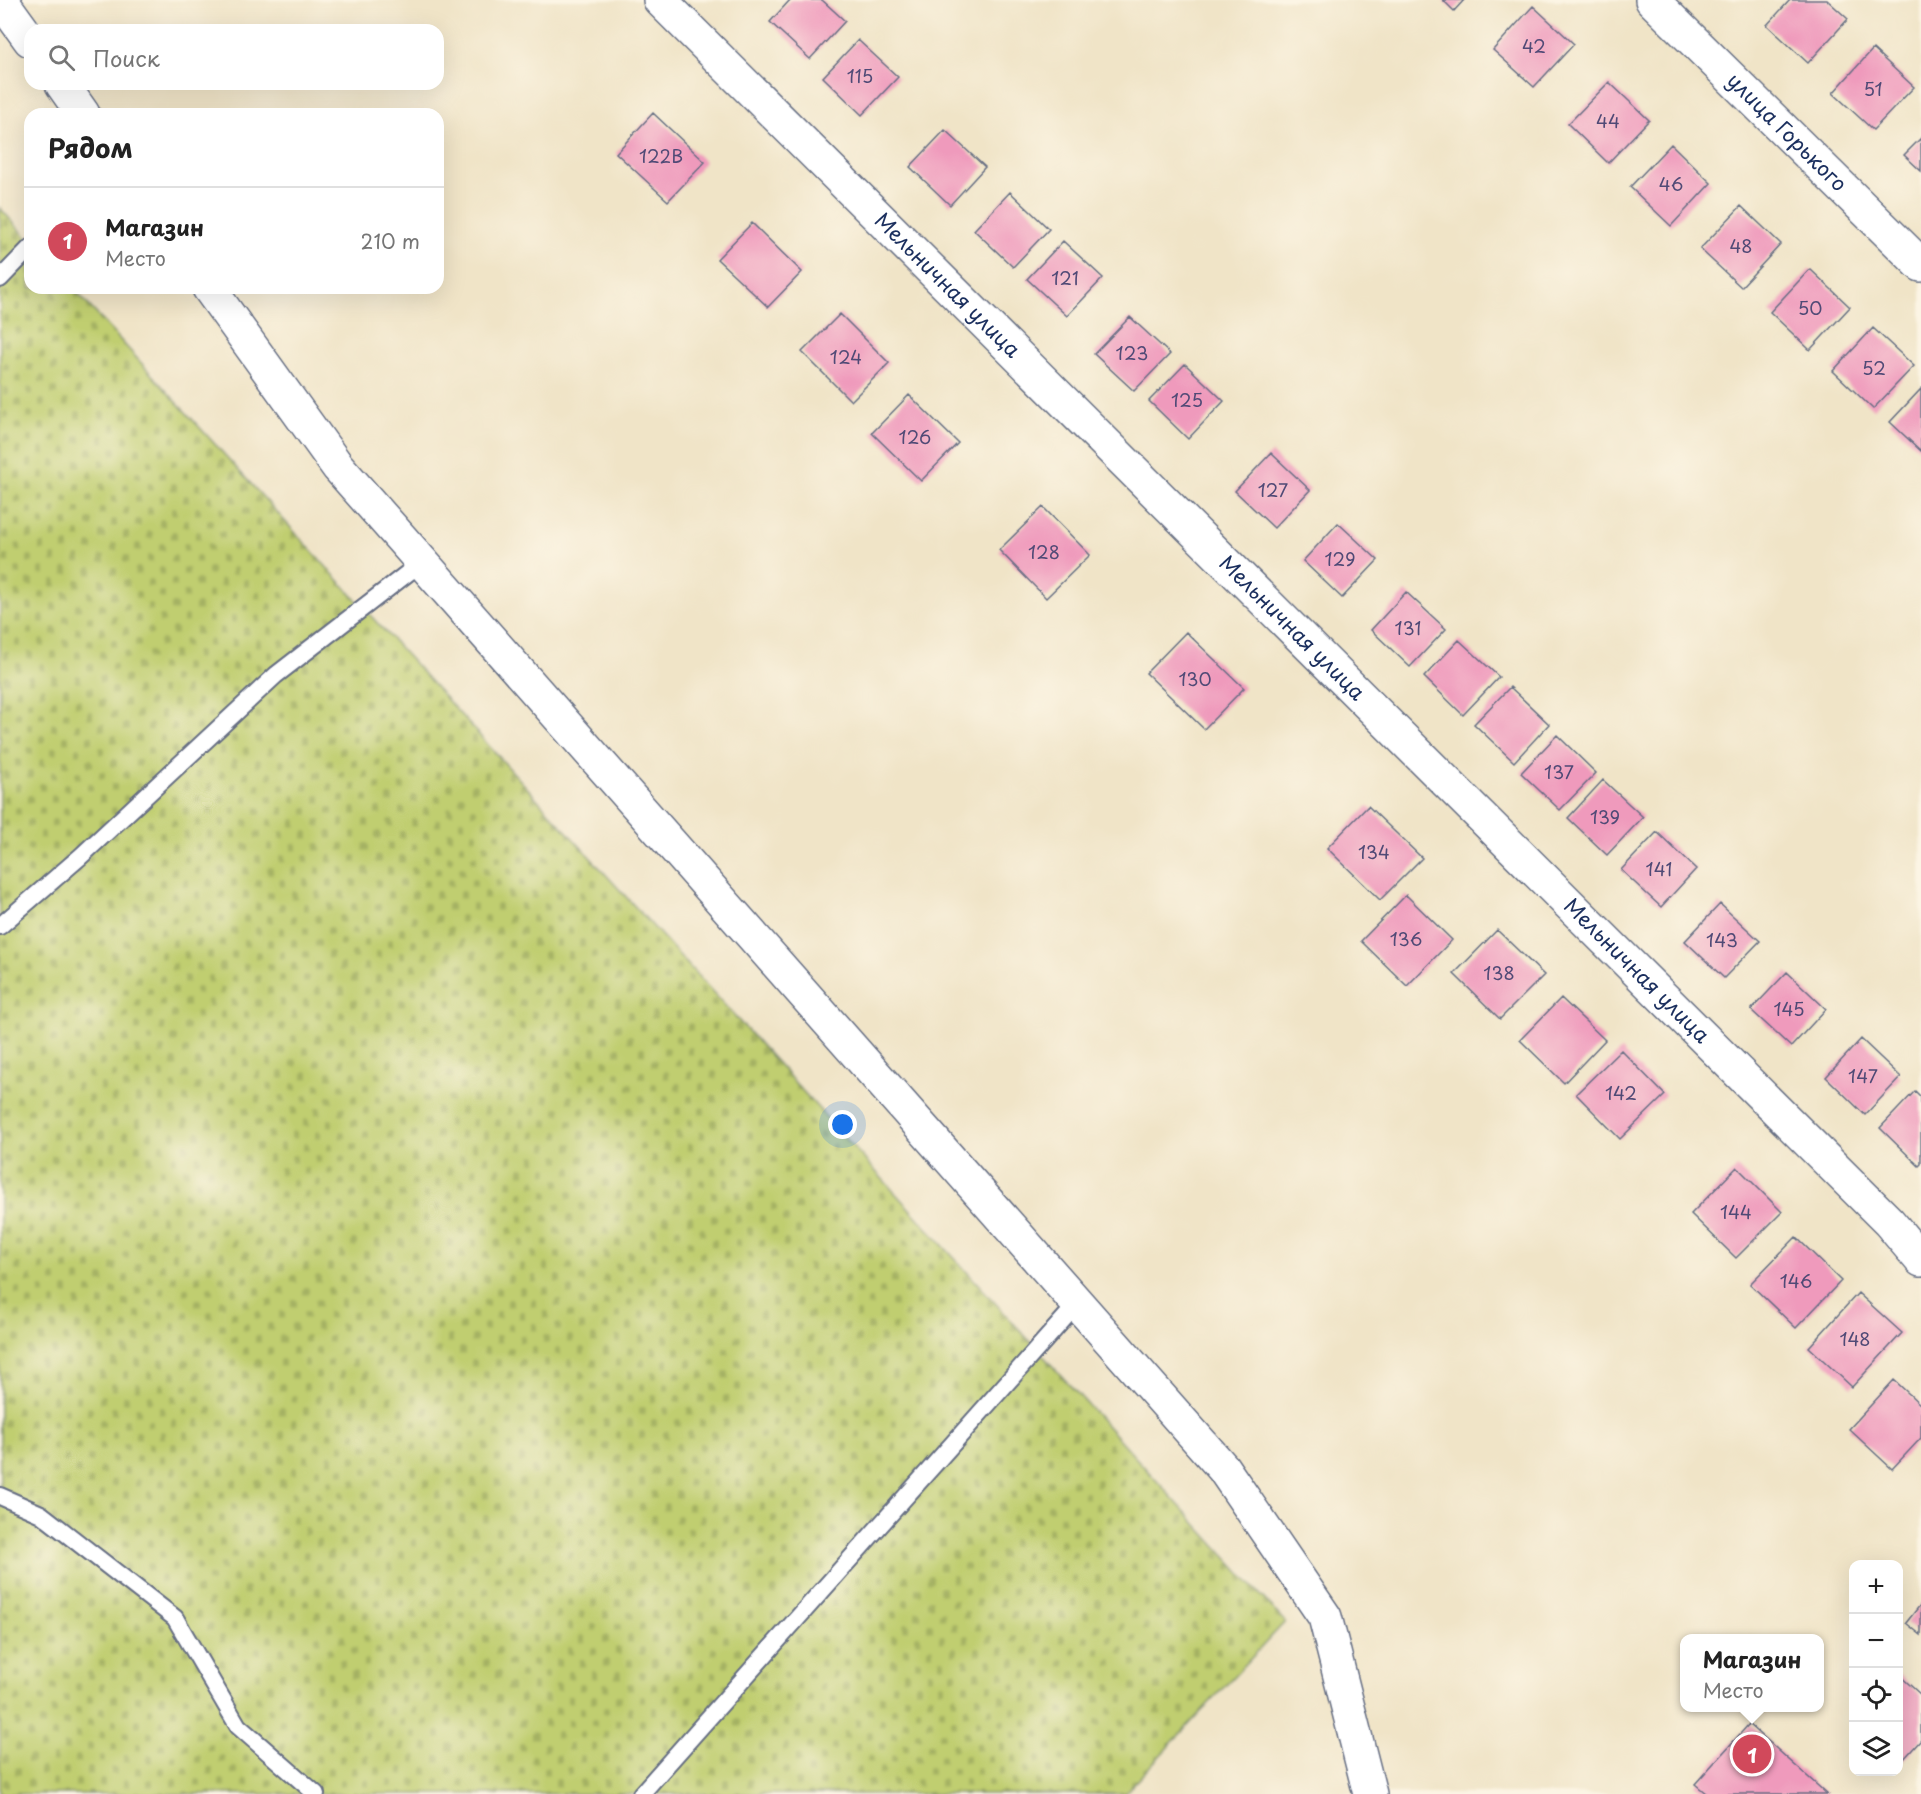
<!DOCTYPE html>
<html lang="ru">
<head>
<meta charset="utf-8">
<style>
	:root { --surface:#fff; --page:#f2f2f2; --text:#222; --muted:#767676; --line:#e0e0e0; --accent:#d1495b }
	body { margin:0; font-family:"Playpen Sans",sans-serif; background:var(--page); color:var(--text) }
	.controls { position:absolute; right:18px; bottom:18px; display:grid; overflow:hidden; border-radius:12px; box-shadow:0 6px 24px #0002 }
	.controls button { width:54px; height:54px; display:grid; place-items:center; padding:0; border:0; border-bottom:2px solid var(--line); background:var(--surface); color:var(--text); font:30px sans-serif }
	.you { position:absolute; left:843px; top:1125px; width:21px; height:21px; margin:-15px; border:4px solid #fff; border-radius:50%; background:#1a73e8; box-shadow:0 0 0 9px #1a73e833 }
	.badge { display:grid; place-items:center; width:39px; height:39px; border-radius:50%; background:var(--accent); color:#fff; font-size:20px; font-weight:700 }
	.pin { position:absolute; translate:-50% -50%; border:3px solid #fff; box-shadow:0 2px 6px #0006 }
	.popup { position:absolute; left:1680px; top:1634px; width:144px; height:78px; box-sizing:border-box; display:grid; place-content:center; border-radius:12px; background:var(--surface); filter:drop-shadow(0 2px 4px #0005); font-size:20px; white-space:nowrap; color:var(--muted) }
	.popup b { font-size:22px; color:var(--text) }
	.popup::after { content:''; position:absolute; left:50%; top:100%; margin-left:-12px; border:12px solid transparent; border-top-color:var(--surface) }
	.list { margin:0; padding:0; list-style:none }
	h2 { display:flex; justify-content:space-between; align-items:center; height:78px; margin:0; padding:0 24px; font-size:26px }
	h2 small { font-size:20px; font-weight:400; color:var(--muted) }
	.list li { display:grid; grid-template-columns:39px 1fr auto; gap:18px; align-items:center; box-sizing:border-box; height:108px; padding:0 24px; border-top:2px solid var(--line) }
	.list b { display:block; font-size:22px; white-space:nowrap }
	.list p { margin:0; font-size:20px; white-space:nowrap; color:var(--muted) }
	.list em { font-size:20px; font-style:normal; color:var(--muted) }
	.icon { flex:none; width:33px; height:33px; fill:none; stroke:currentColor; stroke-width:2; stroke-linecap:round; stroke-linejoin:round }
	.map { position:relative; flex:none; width:1921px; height:1794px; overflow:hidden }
	.search { position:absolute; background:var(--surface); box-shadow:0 6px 24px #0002; left:24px; top:24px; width:420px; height:66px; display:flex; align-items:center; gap:15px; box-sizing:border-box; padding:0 21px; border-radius:18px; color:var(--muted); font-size:22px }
	.panel { position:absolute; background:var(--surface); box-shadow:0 6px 24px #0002; left:24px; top:108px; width:420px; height:186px; border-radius:18px }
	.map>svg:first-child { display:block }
	.cemetery { fill:url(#cemetery-stones); stroke:#6e7e67; stroke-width:1.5 }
	.building { fill:#ef9abc }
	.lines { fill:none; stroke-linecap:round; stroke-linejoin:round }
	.service-casing { stroke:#666e83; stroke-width:20 }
	.minor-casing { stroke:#666e83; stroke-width:36 }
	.service { stroke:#fff; stroke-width:16 }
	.minor { stroke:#fff; stroke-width:33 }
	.labels { text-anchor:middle; stroke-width:6; stroke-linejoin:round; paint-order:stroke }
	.number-label { font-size:18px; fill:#504a76 }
	.street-label { font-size:21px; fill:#1b2f5e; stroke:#fcf5e5 }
</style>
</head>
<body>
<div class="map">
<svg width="1921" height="1794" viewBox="0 0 1921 1794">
	<defs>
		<pattern id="cemetery-stones" width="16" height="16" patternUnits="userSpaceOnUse" patternTransform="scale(1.5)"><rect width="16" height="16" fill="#c0ce70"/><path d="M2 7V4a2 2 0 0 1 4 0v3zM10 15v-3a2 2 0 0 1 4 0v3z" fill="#a4b163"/></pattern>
	</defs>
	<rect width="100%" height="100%" fill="#fcf5e5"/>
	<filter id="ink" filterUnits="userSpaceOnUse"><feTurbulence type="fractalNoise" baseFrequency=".0167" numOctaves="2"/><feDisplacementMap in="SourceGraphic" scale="12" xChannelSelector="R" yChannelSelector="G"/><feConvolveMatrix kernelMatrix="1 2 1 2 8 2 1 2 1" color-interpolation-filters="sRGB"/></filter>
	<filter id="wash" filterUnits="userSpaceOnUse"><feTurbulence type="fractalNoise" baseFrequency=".008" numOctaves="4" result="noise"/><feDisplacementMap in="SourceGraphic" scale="24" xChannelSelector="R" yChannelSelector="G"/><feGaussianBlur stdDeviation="1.35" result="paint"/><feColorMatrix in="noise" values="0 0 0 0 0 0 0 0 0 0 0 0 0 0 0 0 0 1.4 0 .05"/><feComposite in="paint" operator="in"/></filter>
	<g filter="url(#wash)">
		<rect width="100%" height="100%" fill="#f0e4c7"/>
		<path class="cemetery" d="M0 208 30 241V288H73L1285 1622 1124 1794H0Z"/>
		<g id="blocks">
			<path class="building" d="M790 0H822L845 21 810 59 770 22Z
				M1443 0H1464L1454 11Z
				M1790 0H1827L1848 19 1808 63 1767 25Z
				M1533 6 1574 44 1534 87 1493 50Z
				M858 40 898 77 862 115 823 77Z
				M1873 49 1914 87 1873 130 1833 93Z
				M1609 82 1649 120 1608 163 1568 124Z
				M653 113 705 162 668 201 616 153Z
				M945 130 985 167 950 205 910 167Z
				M1921 138V171L1904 155Z
				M1671 144 1711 183 1671 226 1630 187Z
				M1010 192 1049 229 1013 267 974 230Z
				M1741 206 1781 244 1741 287 1700 249Z
				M752 223 802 272 768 307 717 259Z
				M1063 241 1103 278 1067 316 1027 279Z
				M1810 269 1850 307 1810 350 1770 312Z
				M840 314 889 363 851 401 802 352Z
				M1130 317 1170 354 1134 391 1094 354Z
				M1873 328 1914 366 1873 409 1833 371Z
				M1185 364 1224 401 1188 439 1149 401Z
				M1921 389V451L1890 422Z
				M909 395 958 443 921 481 872 433Z
				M1271 453 1310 490 1274 528 1235 491Z
				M1043 507 1090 555 1046 598 999 550Z
				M1338 523 1378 560 1342 598 1303 561Z
				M1406 592 1446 629 1410 667 1371 630Z
				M1186 632 1244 688 1204 729 1146 673Z
				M1459 640 1499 677 1463 715 1424 677Z
				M1510 687 1549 724 1514 762 1474 724Z
				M1557 735 1596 773 1560 810 1521 773Z
				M1603 780 1643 817 1607 855 1568 818Z
				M1368 806 1422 858 1380 900 1327 848Z
				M1657 832 1696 869 1661 907 1621 870Z
				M1406 895 1452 940 1407 986 1361 941Z
				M1720 904 1760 941 1724 978 1685 941Z
				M1497 930 1544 975 1500 1019 1454 974Z
				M1787 972 1826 1009 1791 1047 1751 1010Z
				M1561 998 1605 1040 1564 1083 1520 1040Z
				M1861 1039 1901 1077 1865 1115 1826 1077Z
				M1621 1050 1665 1095 1620 1139 1576 1094Z
				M1915 1091 1921 1097V1164L1919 1166 1880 1128Z
				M1737 1167 1782 1212 1736 1258 1691 1214Z
				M1796 1237 1841 1281 1796 1328 1750 1284Z
				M1858 1293 1902 1333 1852 1387 1809 1347Z
				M1894 1380 1921 1405V1438L1892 1469 1849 1429Z
				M1921 1604V1635L1906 1623Z
				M1898 1674 1921 1695V1740L1902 1761 1898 1758Z
				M1749 1724 1827 1794H1707L1695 1784Z"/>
		</g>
	</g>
	<g filter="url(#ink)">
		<use href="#blocks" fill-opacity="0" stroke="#666e83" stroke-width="1.5"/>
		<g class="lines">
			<g class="service-casing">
				<path id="service" d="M0 279 30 248
					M0 926 80 857 276 675 422 562
					M0 1496 41 1514 175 1618 238 1726 316 1794
					M641 1794 1077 1304"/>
			</g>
			<g class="minor-casing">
				<g id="minor">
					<path d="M1 0 30 40"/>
					<path id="s1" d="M660 0 1889 1222 1921 1260"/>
					<path id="s2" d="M1652 0 1921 265"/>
					<path d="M62 84 83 114"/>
					<path d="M209 288 338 467 1223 1468 1325 1617 1370 1794"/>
				</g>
			</g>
			<use href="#service" class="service"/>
			<use href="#minor" class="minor"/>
		</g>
	</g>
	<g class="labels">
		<g class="number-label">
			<text x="1534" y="53">42</text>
			<text x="860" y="83">115</text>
			<text x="1873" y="96">51</text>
			<text x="1608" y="128">44</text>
			<text x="661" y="163">122В</text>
			<text x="1671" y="191">46</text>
			<text x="1741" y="253">48</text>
			<text x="1065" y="285">121</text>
			<text x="1810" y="315">50</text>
			<text x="1132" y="360">123</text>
			<text x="846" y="364">124</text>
			<text x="1874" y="375">52</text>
			<text x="1187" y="407">125</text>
			<text x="915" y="444">126</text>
			<text x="1273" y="497">127</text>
			<text x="1044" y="559">128</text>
			<text x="1340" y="566">129</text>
			<text x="1408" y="635">131</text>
			<text x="1195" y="686">130</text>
			<text x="1559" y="779">137</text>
			<text x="1605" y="824">139</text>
			<text x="1374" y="859">134</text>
			<text x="1659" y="876">141</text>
			<text x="1406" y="946">136</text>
			<text x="1722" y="947">143</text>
			<text x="1499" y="980">138</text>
			<text x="1789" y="1016">145</text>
			<text x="1863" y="1083">147</text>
			<text x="1621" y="1100">142</text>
			<text x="1736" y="1219">144</text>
			<text x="1796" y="1288">146</text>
			<text x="1855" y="1346">148</text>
		</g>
		<g class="street-label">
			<text dy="7" stroke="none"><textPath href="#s2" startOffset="189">улица Горького</textPath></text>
			<text dy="7" stroke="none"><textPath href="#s1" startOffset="405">Мельничная улица</textPath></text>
			<text dy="7" stroke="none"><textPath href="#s1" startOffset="891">Мельничная улица</textPath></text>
			<text dy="7" stroke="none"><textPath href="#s1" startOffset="1377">Мельничная улица</textPath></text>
		</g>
	</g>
</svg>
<div class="controls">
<button>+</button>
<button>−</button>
<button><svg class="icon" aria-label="locate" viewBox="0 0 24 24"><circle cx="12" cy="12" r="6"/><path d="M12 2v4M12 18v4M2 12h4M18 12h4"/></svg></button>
<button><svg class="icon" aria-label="layers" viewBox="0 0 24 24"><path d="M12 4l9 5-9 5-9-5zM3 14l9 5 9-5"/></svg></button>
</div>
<div class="you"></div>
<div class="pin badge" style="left:1752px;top:1754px">1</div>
<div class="popup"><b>Магазин</b>Место</div>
<div class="search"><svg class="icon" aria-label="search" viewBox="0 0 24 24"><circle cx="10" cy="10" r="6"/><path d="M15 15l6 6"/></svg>Поиск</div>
<section class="panel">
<h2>Рядом<small></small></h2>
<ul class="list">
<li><span class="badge">1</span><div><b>Магазин</b><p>Место</p></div><em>210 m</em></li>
</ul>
</section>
</div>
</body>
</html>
